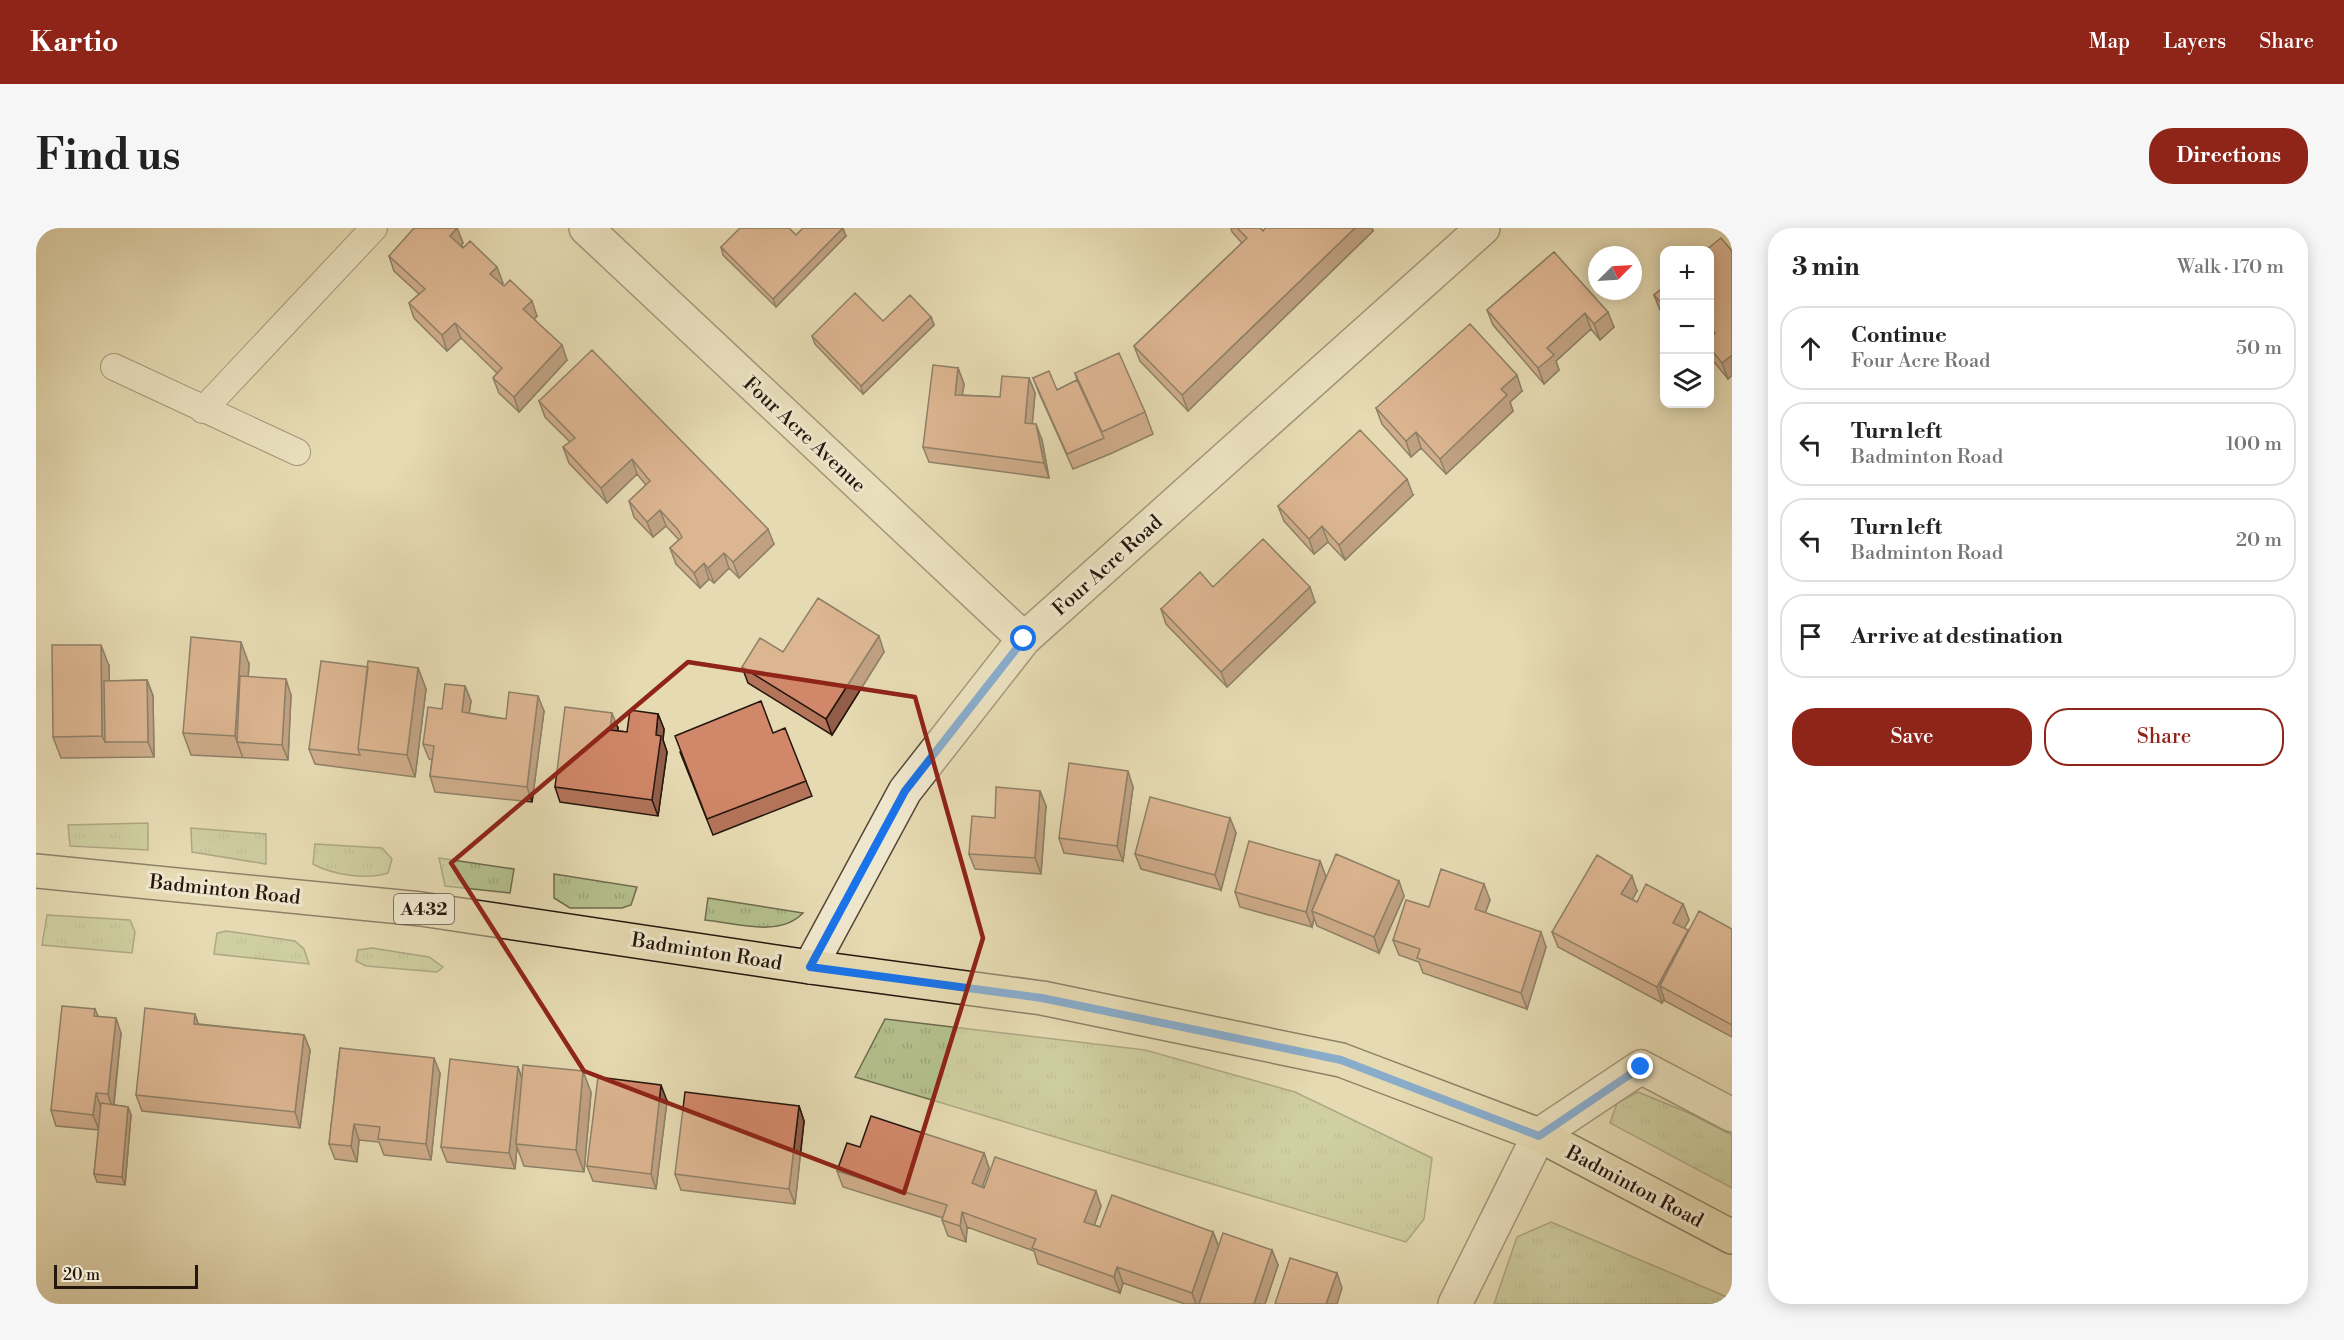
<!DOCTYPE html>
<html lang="en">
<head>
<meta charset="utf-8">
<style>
	:root { --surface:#fff; --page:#f6f6f6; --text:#222; --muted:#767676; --line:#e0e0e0; --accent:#8f2418 }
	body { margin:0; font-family:"Libre Bodoni",serif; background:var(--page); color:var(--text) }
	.controls { position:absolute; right:18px; top:18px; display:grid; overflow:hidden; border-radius:12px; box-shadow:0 3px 15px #0003 }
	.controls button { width:54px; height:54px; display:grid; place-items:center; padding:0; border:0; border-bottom:2px solid var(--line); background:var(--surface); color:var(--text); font:30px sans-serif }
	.compass { position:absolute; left:1552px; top:18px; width:54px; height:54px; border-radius:50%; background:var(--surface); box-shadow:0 3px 15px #0003; rotate:66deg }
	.scale { position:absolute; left:18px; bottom:15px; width:144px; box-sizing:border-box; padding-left:6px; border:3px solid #25160e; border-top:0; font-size:16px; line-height:21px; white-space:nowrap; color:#25160e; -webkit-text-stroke:4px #efe7cd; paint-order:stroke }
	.stop { position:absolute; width:18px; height:18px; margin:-14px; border:4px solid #1a73e8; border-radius:50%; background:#fff }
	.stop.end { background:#1a73e8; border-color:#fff; box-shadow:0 2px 6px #0008 }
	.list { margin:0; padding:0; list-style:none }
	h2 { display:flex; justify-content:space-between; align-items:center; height:78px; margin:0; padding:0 24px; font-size:26px }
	h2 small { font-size:20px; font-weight:400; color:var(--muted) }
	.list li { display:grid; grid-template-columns:39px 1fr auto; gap:18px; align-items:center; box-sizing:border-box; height:84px; margin:0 12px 12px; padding:0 12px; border:2px solid var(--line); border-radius:24px }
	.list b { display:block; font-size:22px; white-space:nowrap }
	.list p { margin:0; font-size:20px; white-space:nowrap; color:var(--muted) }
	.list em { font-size:20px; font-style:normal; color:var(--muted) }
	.actions { display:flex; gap:12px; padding:18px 24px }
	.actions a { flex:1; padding:14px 0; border:2px solid var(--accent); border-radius:24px; text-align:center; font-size:21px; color:var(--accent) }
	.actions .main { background:var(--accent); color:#fff }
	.icon { flex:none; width:33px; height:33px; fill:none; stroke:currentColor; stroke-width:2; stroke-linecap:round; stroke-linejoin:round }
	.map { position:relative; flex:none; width:1696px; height:1076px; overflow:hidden; border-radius:24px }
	header { display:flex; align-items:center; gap:36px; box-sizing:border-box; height:84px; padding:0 30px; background:var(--accent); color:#fff }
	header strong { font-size:28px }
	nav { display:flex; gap:33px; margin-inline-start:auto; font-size:21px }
	.intro { display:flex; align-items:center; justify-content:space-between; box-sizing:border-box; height:144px; padding:0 36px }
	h1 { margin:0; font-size:42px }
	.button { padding:15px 27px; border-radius:24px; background:var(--accent); color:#fff; font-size:21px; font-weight:700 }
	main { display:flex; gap:36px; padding:0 36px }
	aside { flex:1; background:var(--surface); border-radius:24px; box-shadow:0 3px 15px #0003 }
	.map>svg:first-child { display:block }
	.grass { fill:url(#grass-tufts); stroke:#6c6b4e; stroke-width:1.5 }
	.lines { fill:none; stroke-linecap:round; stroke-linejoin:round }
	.service-casing { stroke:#554737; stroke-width:28 }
	.minor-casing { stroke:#554737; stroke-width:36 }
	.primary-casing { stroke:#25160e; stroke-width:36 }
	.path { stroke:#25160e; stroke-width:4; stroke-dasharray:1.5 3; stroke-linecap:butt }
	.service { stroke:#efe7cd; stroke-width:26 }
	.minor { stroke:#efe7cd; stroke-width:33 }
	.primary { stroke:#e6dab2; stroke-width:33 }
	.wall { fill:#b4745a; stroke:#25160e; stroke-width:1.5 }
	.shaded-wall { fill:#925e4a; stroke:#25160e; stroke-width:1.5 }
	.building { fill:#d18769; stroke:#25160e; stroke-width:1.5 }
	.route { stroke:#1a73e8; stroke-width:8 }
	.marked { fill:none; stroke:#8f2418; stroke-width:4.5; stroke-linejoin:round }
	.labels { text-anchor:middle; stroke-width:6; stroke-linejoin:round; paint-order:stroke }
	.shield { fill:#efe7cd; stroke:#625547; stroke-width:1.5 }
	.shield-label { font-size:18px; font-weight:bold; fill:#25160e }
	.street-label { font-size:20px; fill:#25160e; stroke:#efe7cd }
</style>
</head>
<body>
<header>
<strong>Kartio</strong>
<nav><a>Map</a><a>Layers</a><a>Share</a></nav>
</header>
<div class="intro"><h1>Find us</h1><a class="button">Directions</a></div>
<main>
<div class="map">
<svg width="1696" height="1076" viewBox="0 0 1696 1076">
	<defs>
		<pattern id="grass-tufts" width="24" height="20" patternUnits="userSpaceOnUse" patternTransform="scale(1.5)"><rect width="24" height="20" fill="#b4c08d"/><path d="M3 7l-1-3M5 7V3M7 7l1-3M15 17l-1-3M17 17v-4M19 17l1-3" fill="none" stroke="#9ba478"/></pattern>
	</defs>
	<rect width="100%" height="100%" fill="#e6dab2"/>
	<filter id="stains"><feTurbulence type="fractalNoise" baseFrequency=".00333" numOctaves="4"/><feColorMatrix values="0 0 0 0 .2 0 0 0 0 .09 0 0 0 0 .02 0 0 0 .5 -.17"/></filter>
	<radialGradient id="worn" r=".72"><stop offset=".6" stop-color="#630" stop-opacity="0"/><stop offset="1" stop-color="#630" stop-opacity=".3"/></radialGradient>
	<path class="grass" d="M112 595V622L34 618 32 597Z
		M155 600 230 606V636L156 624Z
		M279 616 346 620 356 631 352 645C330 652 297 647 277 636Z
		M403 630 478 641 474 665 409 658Z
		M518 646 601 659 595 677 586 680H534L518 670Z
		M672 670 767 685C743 710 700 695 669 692Z
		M11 687 94 692 99 704 96 725 6 717Z
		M190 703 259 713 268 721 273 736 178 726 181 705Z
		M336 720 393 729 407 739 401 744 330 738 320 733 322 722Z
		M849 791 1109 822 1259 864 1396 930 1388 991 1370 1014 819 849Z
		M1602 864 1653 885 1696 907V960L1574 895 1581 875Z
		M1515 994 1696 1071V1076H1458L1481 1009Z"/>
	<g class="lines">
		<g class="service-casing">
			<path id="service" d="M78 139 261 224
				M167 182 338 0"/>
		</g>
		<g class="minor-casing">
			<path id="minor" d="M550 0 988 411
				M774 739 869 563 988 411 1447 0
				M1419 1076 1503 907 1605 839 1696 887"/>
		</g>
		<g class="primary-casing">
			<path id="primary" d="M0 643 385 681 774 739 1006 770 1305 832 1503 907 1696 1009"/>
		</g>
		<path class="path" d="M0 5 4 0"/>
		<use href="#service" class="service"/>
		<use href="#minor" class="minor"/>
		<use href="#primary" class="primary"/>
	</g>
	<path class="wall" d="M421 0 427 15 425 17 467 55 465 56 501 88 498 91 531 132 483 184 463 165 457 150 461 145 425 110 411 123 378 90 373 75 383 66 358 43 353 28Z
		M1195 0H1224L1227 3H1337L1152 183 1104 133 1098 118 1206 15 1196 4Z
		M760 7 810 8 740 79 687 27 685 19Z
		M1674 22 1696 23V147L1692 151 1674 129Z
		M1518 24 1578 99 1564 112 1555 101 1520 133 1523 142 1508 156 1457 97 1451 82Z
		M1629 58V88L1624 82 1618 67Z
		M895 89 898 97 827 166 779 116 776 108 847 93Z
		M922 140 928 156 926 167 964 169 993 150 999 165 996 196 1006 212 1013 250 893 234 887 219Z
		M1039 145 1109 184 1117 206 1074 226 1037 241 1003 165 997 150 1021 162 1041 152Z
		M1486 163 1474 174 1477 183 1410 246 1385 220 1375 229 1346 196 1340 180Z
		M503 173 738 316 703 350 693 340 678 355 673 351 664 360 640 336 634 320 643 312 630 298 617 309 598 289 593 273 610 257 601 246 571 275 533 235 527 219 534 214 509 189Z
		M1377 267 1309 332 1292 314 1278 326 1248 293 1242 278Z
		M1177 359 1279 374 1191 459 1130 396 1125 381Z
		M747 424H848L796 507 712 455 706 439Z
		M213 436 212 449 255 467 252 532 155 527 147 505Z
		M73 438V453L111 452 117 468 118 529 25 530 17 509Z
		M332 439 382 440 390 461 379 549 279 536 273 521Z
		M429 458 435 473 433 485 470 491 508 483 496 574 399 564 394 548 396 532 393 531 387 516 406 481Z
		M622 486 628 501 627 512 631 524 622 588 524 574 519 559 582 500V503L591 504Z
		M737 505 770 553 776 568 677 607 644 524Z
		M1097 559 1087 633 1028 625 1023 610Z
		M1004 563 1010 578 1005 646 939 641 933 626 959 590Z
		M1194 590 1200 605 1185 662 1105 641 1099 626Z
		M1284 633 1290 649 1368 668 1343 725 1281 698 1278 690 1276 699 1204 679 1199 664Z
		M1601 663 1596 672 1601 674 1647 676 1653 692 1648 700 1652 704 1696 701V809L1629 773 1628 771 1626 775 1522 719 1516 704Z
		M1454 672 1449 685 1510 719 1491 781 1387 745 1383 734 1363 727 1357 712 1393 679Z
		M59 781 62 788 85 805 78 877 92 879 95 887 89 957 61 954 58 946 63 902 20 898 15 882Z
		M163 796 268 807 274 822 264 900 106 883 100 867Z
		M304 820 404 845 395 932 348 927 343 914 323 912 321 934 299 931 293 916Z
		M482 839 486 851 555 864 548 944 488 938 481 919 479 941 411 934 405 919Z
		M631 873 620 961 557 953 551 938Z
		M763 878 768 893 759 976 645 962 639 946Z
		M824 919 948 925 953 940 946 959 1065 978 1058 997 1064 999 1177 1004 1183 1019 1236 1022 1242 1037 1229 1076H1149L1087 1055 1084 1065 1002 1036 998 1023 931 999 930 1014 912 1008 906 992 907 990 807 959 801 943Z"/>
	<path class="shaded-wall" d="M421 0 427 15 420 23 414 8Z
		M807 0 810 8 740 79 737 71Z
		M1319 0H1336L1337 3 1152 183 1146 167Z
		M461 39 467 55 460 62 454 46Z
		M496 73 501 88 493 97 487 81Z
		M1572 84 1578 99 1564 112 1558 96Z
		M1549 85 1555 101 1520 133 1523 142 1508 156 1502 140 1511 120Z
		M895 89 898 97 827 166 825 158Z
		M419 95 425 110 411 123 406 107Z
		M526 117 531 132 483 184 478 169Z
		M1696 127V147L1692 151 1686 135Z
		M922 140 928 156 924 183 919 167Z
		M1481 147 1486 163 1474 174 1477 183 1410 246 1404 231 1465 161Z
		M993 150 999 165 995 211 989 195Z
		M1000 196 1006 212 1013 250 1008 235Z
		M1380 204 1385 220 1375 229 1370 213Z
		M596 231 601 246 571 275 565 260Z
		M1371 251 1377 267 1309 332 1303 317Z
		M624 282 630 298 617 309 611 294Z
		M1286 298 1292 314 1278 326 1273 311Z
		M732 301 738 316 703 350 697 334Z
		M688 325 693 340 678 355 672 340Z
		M668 335 673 351 664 360 658 345Z
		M1274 359 1279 374 1191 459 1185 444Z
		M843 408 848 424 796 507 790 491Z
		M205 414 213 436 208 515 201 514 207 530 199 508Z
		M65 417 73 438 74 514H69L66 508Z
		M382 440 390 461 379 549 371 527Z
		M250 451 255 467 252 532 246 517Z
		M111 452 117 468 118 529 112 514Z
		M429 458 435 473 431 500 426 484Z
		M502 468 508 483 496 574 491 559Z
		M576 485 582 500 580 517 574 502Z
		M622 486 628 501 627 512 631 524 622 588 616 572 620 507Z
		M1092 543 1097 559 1087 633 1081 618Z
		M1004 563 1010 578 1005 646 999 630Z
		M1194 590 1200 605 1185 662 1179 647Z
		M1284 633 1290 649 1276 683 1278 690 1276 699 1270 684Z
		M1596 648 1601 663 1591 681 1585 666Z
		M1363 653 1368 668 1343 725 1338 709Z
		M1448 656 1454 672 1445 697 1439 681Z
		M1647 676 1653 692 1643 710 1637 695Z
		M1652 702 1657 718 1624 758 1628 771 1626 775 1621 759Z
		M1505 704 1510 719 1491 781 1485 765Z
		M159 786 164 801 158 796Z
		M80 790 85 805 77 882 72 866Z
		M268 807 274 822 264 900 259 884Z
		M398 830 404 845 395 932 390 916Z
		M482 839 487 854 480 916 481 919 479 941 473 925Z
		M547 843 555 864 548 944 540 922Z
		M625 857 631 873 620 961 615 946Z
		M60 865 65 880 63 902 57 887Z
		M763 878 768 893 759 976 753 961Z
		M92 879 95 887 89 957 86 949Z
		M318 896 323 912 321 934 315 918Z
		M948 925 953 940 942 971 936 955Z
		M1060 963 1065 978 1054 1010 1048 994Z
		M926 984 931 999 930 1014 924 998Z
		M1177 1004 1183 1020 1163 1076H1160L1156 1065Z
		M1236 1022 1242 1037 1229 1076H1218Z
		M1081 1039 1087 1055 1084 1065 1078 1049Z
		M1301 1045 1306 1060 1301 1076H1290Z"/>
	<path class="building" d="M378 0H421L414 8 427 20 434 13 461 39 454 46 468 58 474 52 496 73 487 81 526 117 478 169 457 150 466 140 419 95 406 107 373 75 389 61 353 28Z
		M704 0H753L760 7 767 0H807L737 71 685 19Z
		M1201 0H1224L1227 3 1229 0H1319L1146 167 1098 118 1211 10Z
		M1685 10 1696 23V127L1686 135 1674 120V110L1679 105 1674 99V22H1670Z
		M1518 24 1572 84 1558 96 1549 85 1511 120 1518 127 1502 140 1451 82Z
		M1629 58V79L1618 67Z
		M819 65 847 93 874 67 895 89 825 158 776 108Z
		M1434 96 1481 147 1465 161 1471 167 1404 231 1380 204 1370 213 1340 180Z
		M556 122 732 301 697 334 688 325 672 340 668 335 658 345 634 320 646 309 642 302 624 282 611 294 593 273 614 253 596 231 565 260 527 219 539 210 503 173Z
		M1083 125 1109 184 1066 204 1039 145Z
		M897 137 922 140 919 167 964 169 966 148 993 150 989 195 1000 196 1008 235 887 219Z
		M1013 143 1021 162 1041 152 1068 210 1031 226 997 150Z
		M1324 202 1371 251 1303 317 1286 298 1273 311 1242 278Z
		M1227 311 1274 359 1185 444 1125 381 1164 344 1177 359Z
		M782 370 843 408 790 491 706 439 724 410 747 424Z
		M155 409 205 414 199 508 147 505Z
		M16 417H65L66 508 17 509Z
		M285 433 332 439 322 521 324 527 273 521Z
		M332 433 382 440 371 527 322 521Z
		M204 448 250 451 246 517 201 514Z
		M111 452 112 514H69L68 453Z
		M409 456 429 458 426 484 454 489 470 491 473 464 502 468 491 559 394 548 398 518 387 516 392 479 406 481Z
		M725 473 737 505 749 500 770 553 671 591 639 508Z
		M529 479 576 485 574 502 591 504 594 482 622 486 620 507 625 508 616 572 519 559Z
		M1033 535 1092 543 1081 618 1023 610Z
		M960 559 1004 563 999 630 933 626 936 588 959 590Z
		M1114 569 1194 590 1179 647 1099 626Z
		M1213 613 1284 633 1270 684 1199 664Z
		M1300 626 1363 653 1338 709 1276 683Z
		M1561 627 1596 648 1585 666 1601 674 1610 656 1647 676 1637 695 1652 702 1621 759 1516 704Z
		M1405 641 1448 656 1439 681 1505 704 1485 765 1381 730 1384 721 1357 712 1370 672 1393 679Z
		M1663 683 1696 701V797L1624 758Z
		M26 778 59 781 58 788 80 790 72 866 60 865 57 887 15 882Z
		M109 780 159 786 158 796 268 807 259 884 100 867Z
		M304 820 398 830 390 916 342 911 344 899 318 896 315 918 293 916Z
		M414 831 482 839 473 925 405 919Z
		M487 837 547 843 540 922 480 916Z
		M562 849 625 857 615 946 551 938Z
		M649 864 763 878 753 961 639 946Z
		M65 875 92 879 86 949 58 946Z
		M835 888 948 925 936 955 948 960 959 929 1060 963 1048 994 1064 999 1076 967 1177 1004 1156 1065 1081 1039 1078 1049 996 1020 1000 1011 926 984 924 998 906 992 911 977 801 943 811 915 824 919Z
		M1187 1005 1236 1022 1218 1076H1163Z
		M1254 1030 1301 1045 1290 1076H1239Z"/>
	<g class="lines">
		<path class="route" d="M988 411 869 563 774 739 1006 770 1305 832 1503 908 1605 839"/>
	</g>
	<path d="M0 0H1696V1076H0ZM652 434 879 469 947 710 868 965 548 843 415 635Z" fill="#e6dab2" fill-opacity=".55" fill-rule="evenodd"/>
	<path class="marked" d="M652 434 879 469 947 710 868 965 548 843 415 635Z"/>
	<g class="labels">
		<rect class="shield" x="358" y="666" width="60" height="30" rx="4.5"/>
		<g class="shield-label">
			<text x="388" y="687">A432</text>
		</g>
		<g class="street-label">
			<text transform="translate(769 206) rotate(43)" y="7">Four Acre Avenue</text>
			<text transform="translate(1071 337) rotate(-42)" y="7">Four Acre Road</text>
			<text transform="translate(189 661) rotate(6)" y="7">Badminton Road</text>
			<text transform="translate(671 723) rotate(9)" y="7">Badminton Road</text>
			<text transform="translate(1599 958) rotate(28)" y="7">Badminton Road</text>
		</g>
	</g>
	<rect width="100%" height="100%" filter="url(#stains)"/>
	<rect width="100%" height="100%" fill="url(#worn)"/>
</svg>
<div class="controls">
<button>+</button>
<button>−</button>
<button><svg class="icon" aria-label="layers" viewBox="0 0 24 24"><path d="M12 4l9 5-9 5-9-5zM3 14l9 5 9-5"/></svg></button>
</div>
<svg class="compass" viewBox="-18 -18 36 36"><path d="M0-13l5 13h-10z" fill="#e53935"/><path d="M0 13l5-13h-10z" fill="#767676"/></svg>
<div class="scale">20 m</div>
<div class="stop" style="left:988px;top:411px"></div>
<div class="stop end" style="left:1605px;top:839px"></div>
</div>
<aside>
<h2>3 min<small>Walk · 170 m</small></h2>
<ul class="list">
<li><svg class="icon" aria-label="ahead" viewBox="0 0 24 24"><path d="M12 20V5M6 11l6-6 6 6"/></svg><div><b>Continue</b><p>Four Acre Road</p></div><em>50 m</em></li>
<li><svg class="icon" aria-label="left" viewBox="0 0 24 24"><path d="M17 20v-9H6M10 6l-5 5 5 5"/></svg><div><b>Turn left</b><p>Badminton Road</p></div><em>100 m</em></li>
<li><svg class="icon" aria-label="left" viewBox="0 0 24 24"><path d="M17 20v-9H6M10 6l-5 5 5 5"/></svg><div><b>Turn left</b><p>Badminton Road</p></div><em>20 m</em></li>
<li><svg class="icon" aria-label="arrive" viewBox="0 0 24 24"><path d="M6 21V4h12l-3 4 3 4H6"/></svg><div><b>Arrive at destination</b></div></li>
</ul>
<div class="actions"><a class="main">Save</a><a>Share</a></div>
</aside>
</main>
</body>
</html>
